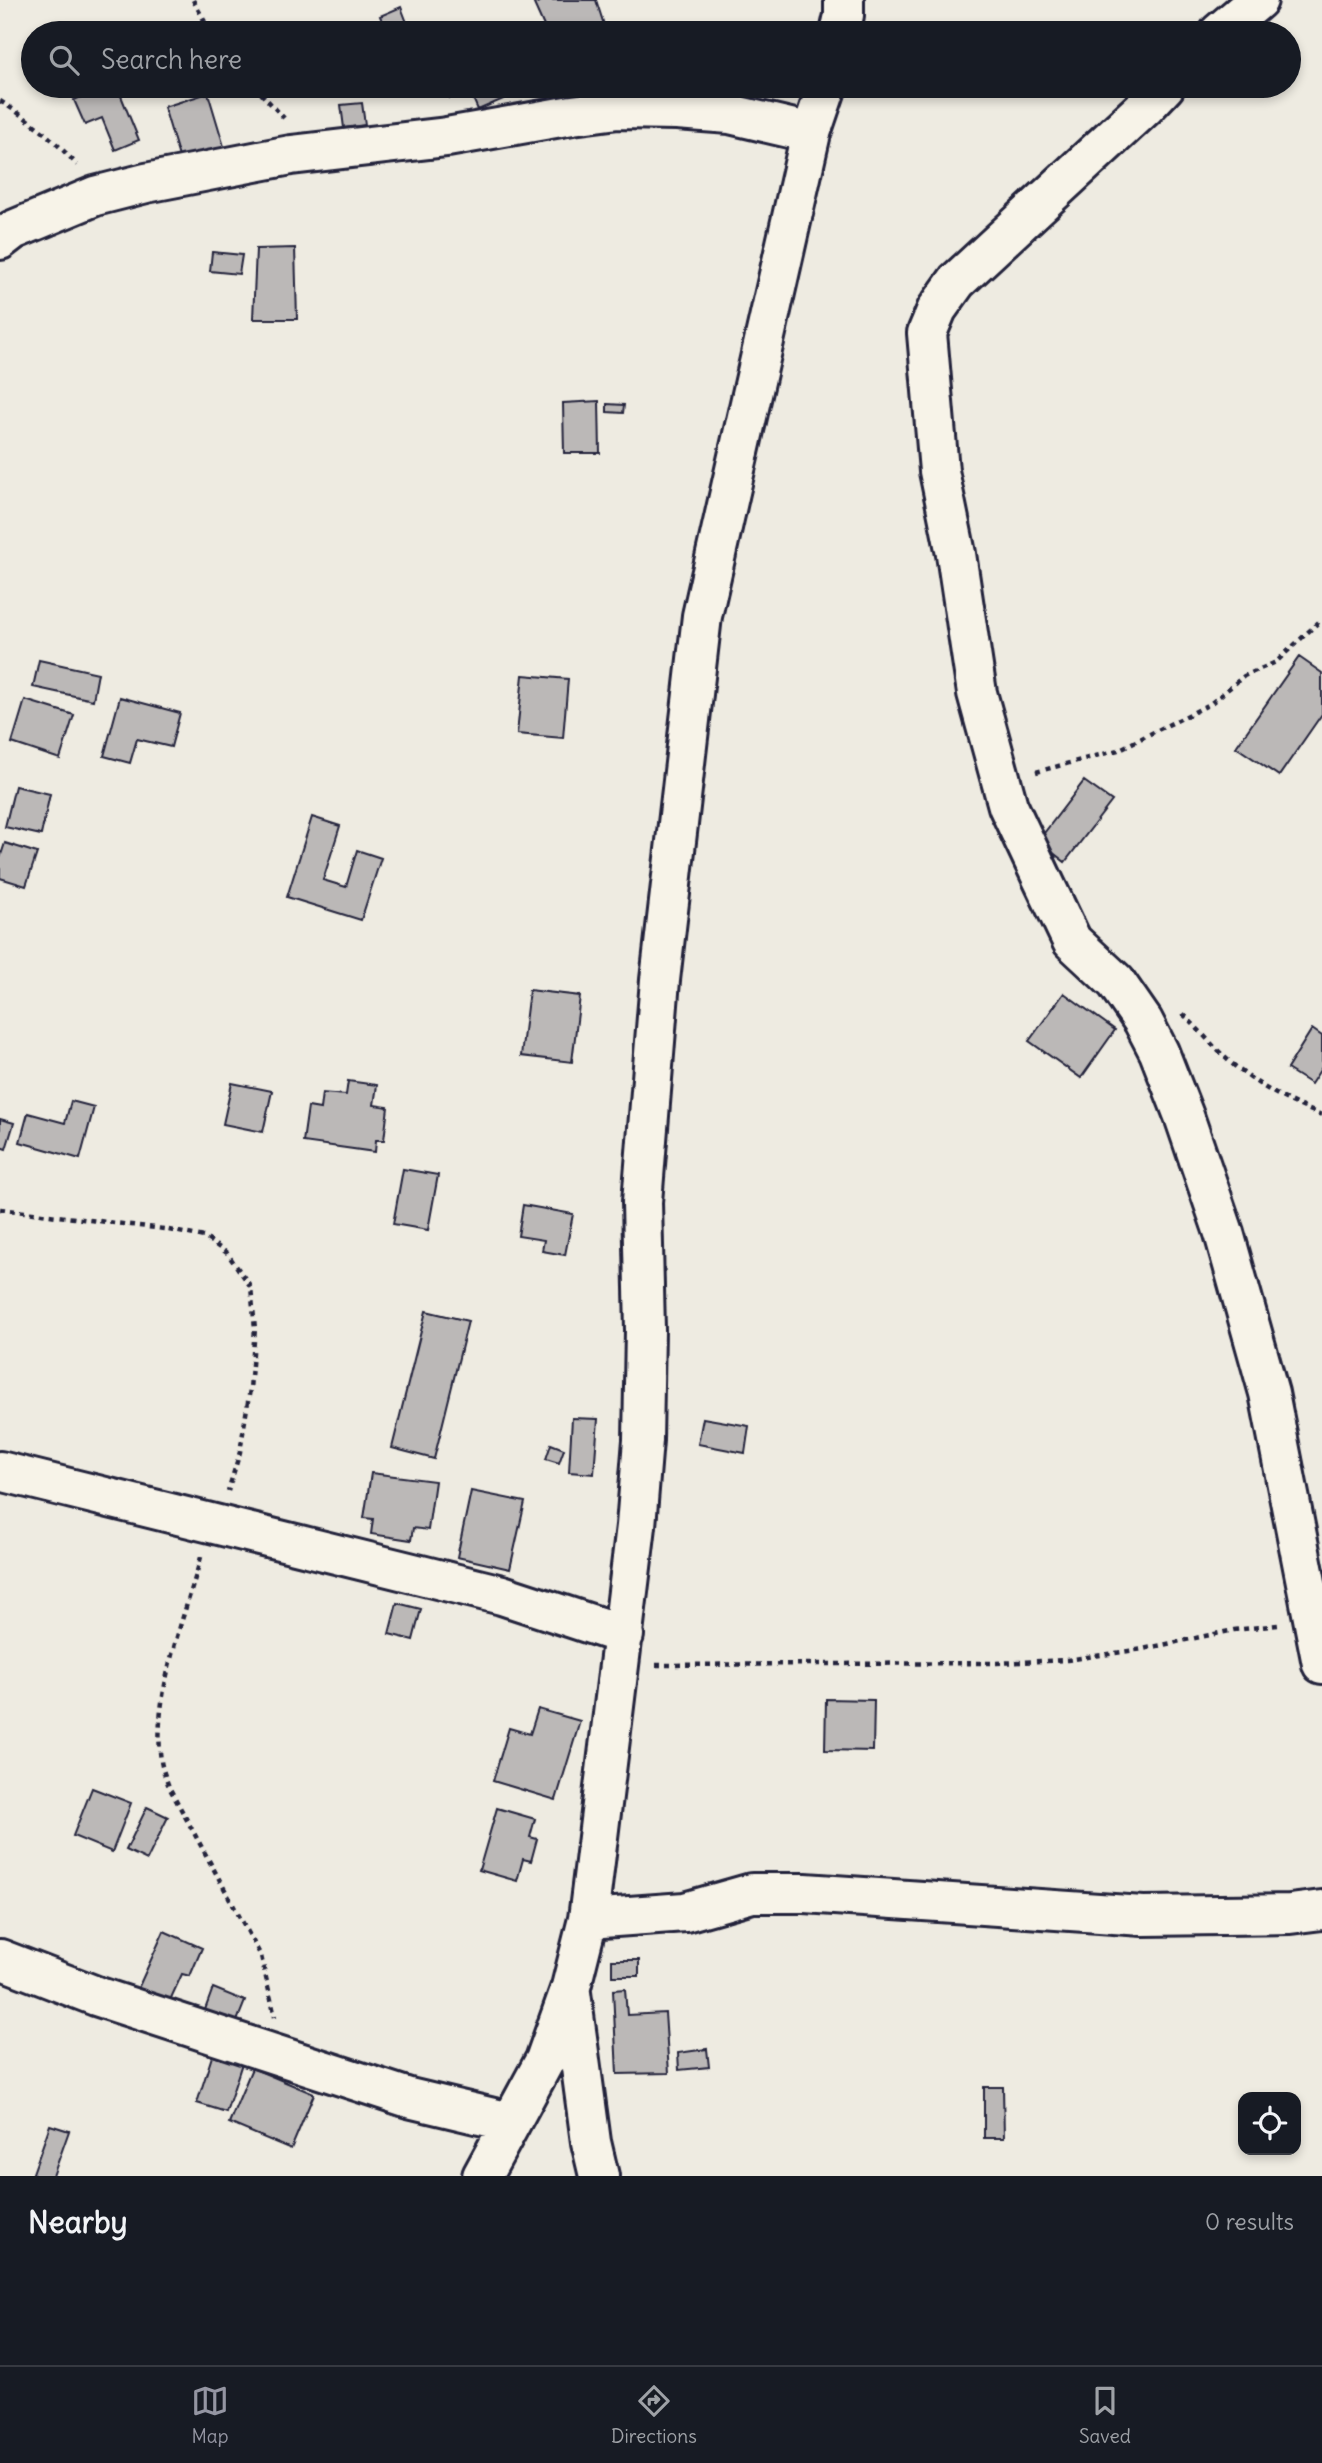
<!DOCTYPE html>
<html lang="en">
<head>
<meta charset="utf-8">
<style>
	:root { --surface:#171b24; --page:#242831; --text:#f1f3f6; --muted:#9ea1a6; --line:#363941; --accent:#9495a2 }
	body { margin:0; font-family:Delius,sans-serif; background:var(--page); color:var(--text) }
	.controls { position:absolute; right:21px; bottom:21px; display:grid; overflow:hidden; border-radius:14px; box-shadow:0 4px 10px #0003 }
	.controls button { width:63px; height:63px; display:grid; place-items:center; padding:0; border:0; border-bottom:2px solid var(--line); background:var(--surface); color:var(--text); font:35px sans-serif }
	.list { margin:0; padding:0; list-style:none }
	h2 { display:flex; justify-content:space-between; align-items:center; height:91px; margin:0; padding:0 28px; font-size:30px }
	h2 small { font-size:23px; font-weight:400; color:var(--muted) }
	.icon { flex:none; width:38px; height:38px; fill:none; stroke:currentColor; stroke-width:2; stroke-linecap:round; stroke-linejoin:round }
	.map { position:relative; flex:none; width:1322px; height:2176px; overflow:hidden }
	.search { position:absolute; background:var(--surface); box-shadow:0 4px 10px #0003; left:21px; right:21px; top:21px; height:77px; display:flex; align-items:center; gap:18px; box-sizing:border-box; padding:0 24px; border-radius:38px; color:var(--muted); font-size:26px }
	.sheet { height:189px; background:var(--surface) }
	nav { display:flex; justify-content:space-around; align-items:center; box-sizing:border-box; height:98px; border-top:2px solid var(--line); background:var(--surface); font-size:19px; color:var(--muted) }
	nav a { display:grid; justify-items:center; gap:4px }
	nav .on { color:var(--accent) }
	.map>svg:first-child { display:block }
	.building { fill:#bbb8b7; stroke:#22223b; stroke-width:2 }
	.lines { fill:none; stroke-linecap:round; stroke-linejoin:round }
	.minor-casing { stroke:#22223b; stroke-width:44 }
	.path { stroke:#22223b; stroke-width:4.5; stroke-dasharray:5 5; stroke-linecap:butt }
	.minor { stroke:#f7f3e8; stroke-width:38 }
</style>
</head>
<body>
<div class="map">
<svg width="1322" height="2176" viewBox="0 0 1322 2176">
	<rect width="100%" height="100%" fill="#eeebe1"/>
	<filter id="ink" filterUnits="userSpaceOnUse"><feTurbulence type="fractalNoise" baseFrequency=".0143" numOctaves="2"/><feDisplacementMap in="SourceGraphic" scale="14" xChannelSelector="R" yChannelSelector="G"/><feConvolveMatrix kernelMatrix="1 2 1 2 8 2 1 2 1" color-interpolation-filters="sRGB"/></filter>
	<g filter="url(#ink)">
		<path class="building" d="M544 0H596L606 31 603 33H547L534 4Z
			M401 7 411 33H387L380 16Z
			M107 86H117L139 140 115 150 102 118 85 125 74 100Z
			M445 86H512L515 94 478 110 469 89 450 98Z
			M208 93 226 153 182 167 164 107Z
			M362 103 365 125 344 128 341 105Z
			M295 248 297 319H253L256 249Z
			M212 252 242 255 239 274 210 271Z
			M599 401 600 453H564L563 403Z
			M607 404 624 405 623 413 607 412Z
			M1299 657 1322 673V714L1279 776 1236 747Z
			M39 660 98 673 93 700 33 687Z
			M523 675 568 679 563 738 517 734Z
			M120 697 180 713 171 747 137 739 130 763 104 756Z
			M25 700 74 715 60 759 12 743Z
			M1084 781 1112 801 1065 862 1038 841Z
			M15 786 50 794 41 835 5 827Z
			M312 817 340 826 323 880 346 887 357 850 381 858 361 920 287 897Z
			M5 843 37 853 26 886 0 878V858Z
			M529 990 580 996 572 1062 521 1056Z
			M1064 993 1115 1030 1081 1078 1029 1041Z
			M1312 1029 1322 1036V1067L1311 1084 1287 1069Z
			M348 1081 377 1085 374 1105 388 1107 384 1140H376L375 1152 303 1142 308 1107 320 1109 322 1093 346 1095Z
			M232 1083 272 1091 263 1132 223 1124Z
			M71 1101 94 1107 80 1159 20 1142 28 1113 65 1123Z
			M0 1119 14 1123 6 1149 0 1147Z
			M403 1169 438 1175 428 1230 393 1224Z
			M523 1205 573 1214 565 1255 542 1251 544 1240 518 1236Z
			M426 1311 468 1321 434 1459 392 1448Z
			M572 1418 598 1419 594 1474 569 1472Z
			M703 1418 749 1426 745 1453 698 1444Z
			M551 1444 564 1449 559 1463 546 1459Z
			M371 1473 435 1481 428 1530 413 1528 411 1540 371 1534 373 1519 364 1518Z
			M471 1491 525 1502 510 1569 457 1557Z
			M397 1603 421 1609 413 1640 389 1634Z
			M826 1699 874 1700 873 1751 825 1750Z
			M538 1709 580 1721 556 1800 493 1781 509 1728 530 1734Z
			M92 1788 131 1803 112 1852 73 1836Z
			M147 1807 168 1817 147 1860 126 1850Z
			M497 1808 535 1819 530 1837 537 1839 531 1861 523 1859 517 1881 479 1870Z
			M164 1931 202 1948 190 1976 182 1974 166 2009 135 1995Z
			M612 1960H639V1976H612Z
			M213 1988 245 2001 233 2031 202 2018Z
			M625 1989 627 2015 665 2013 669 2073 617 2074 613 1990Z
			M707 2049 709 2067 679 2070 678 2053Z
			M214 2050 243 2060 226 2112 197 2103Z
			M252 2068 314 2094 291 2149 229 2123Z
			M984 2087H1003L1004 2138H984Z
			M50 2125 69 2131 53 2176H32Z"/>
		<g class="lines">
			<g class="minor-casing">
				<path id="minor" d="M840 33 844 15V0
					M1219 33 1258 0
					M1165 86 1146 106 957 281 937 309 927 333 939 471 956 554 977 693 1008 806 1041 876 1072 941 1116 982 1143 1021 1159 1052 1184 1116 1224 1233 1269 1393 1322 1664
					M0 240 13 230 95 196 146 183 291 155 447 137 572 115 618 109 677 110 730 114 811 133
					M0 1471 502 1595 624 1635
					M588 1919 685 1912 752 1893H805L1143 1916 1290 1914 1322 1910
					M0 1959 96 1996 409 2098 510 2122
					M571 1993 591 2142 599 2176
					M482 2176 545 2060 571 1987 588 1919 636 1526 643 1440 645 1330 642 1202 660 980 702 616 811 133 827 86"/>
			</g>
			<path class="path" d="M193 0 211 33
				M254 86 284 118
				M0 101C29 119 54 139 77 165
				M1036 772 1118 750 1210 704 1244 676 1276 662 1322 619
				M1183 1014C1199 1029 1213 1047 1229 1061 1257 1086 1288 1102 1322 1115
				M0 1209 164 1229 204 1237 227 1253 251 1287 255 1329 250 1389 240 1452 228 1491
				M201 1557C184 1620 152 1694 161 1761 162 1769 166 1778 169 1787L261 1956 275 2017
				M656 1665 997 1663 1067 1660 1143 1649 1234 1630 1278 1625"/>
			<use href="#minor" class="minor"/>
		</g>
	</g>
</svg>
<div class="controls">
<button><svg class="icon" aria-label="locate" viewBox="0 0 24 24"><circle cx="12" cy="12" r="6"/><path d="M12 2v4M12 18v4M2 12h4M18 12h4"/></svg></button>
</div>
<div class="search"><svg class="icon" aria-label="search" viewBox="0 0 24 24"><circle cx="10" cy="10" r="6"/><path d="M15 15l6 6"/></svg>Search here</div>
</div>
<section class="sheet">
<h2>Nearby<small>0 results</small></h2>
<ul class="list">
</ul>
</section>
<nav>
<a class="on"><svg class="icon" aria-label="map" viewBox="0 0 24 24"><path d="M3 6l6-2 6 2 6-2v14l-6 2-6-2-6 2zM9 4v14M15 6v14"/></svg>Map</a>
<a><svg class="icon" aria-label="directions" viewBox="0 0 24 24"><path d="M12 3l9 9-9 9-9-9zM9 14v-3h6M13 9l2 2-2 2"/></svg>Directions</a>
<a><svg class="icon" aria-label="saved" viewBox="0 0 24 24"><path d="M7 4h10v16l-5-4-5 4z"/></svg>Saved</a>
</nav>
</body>
</html>
